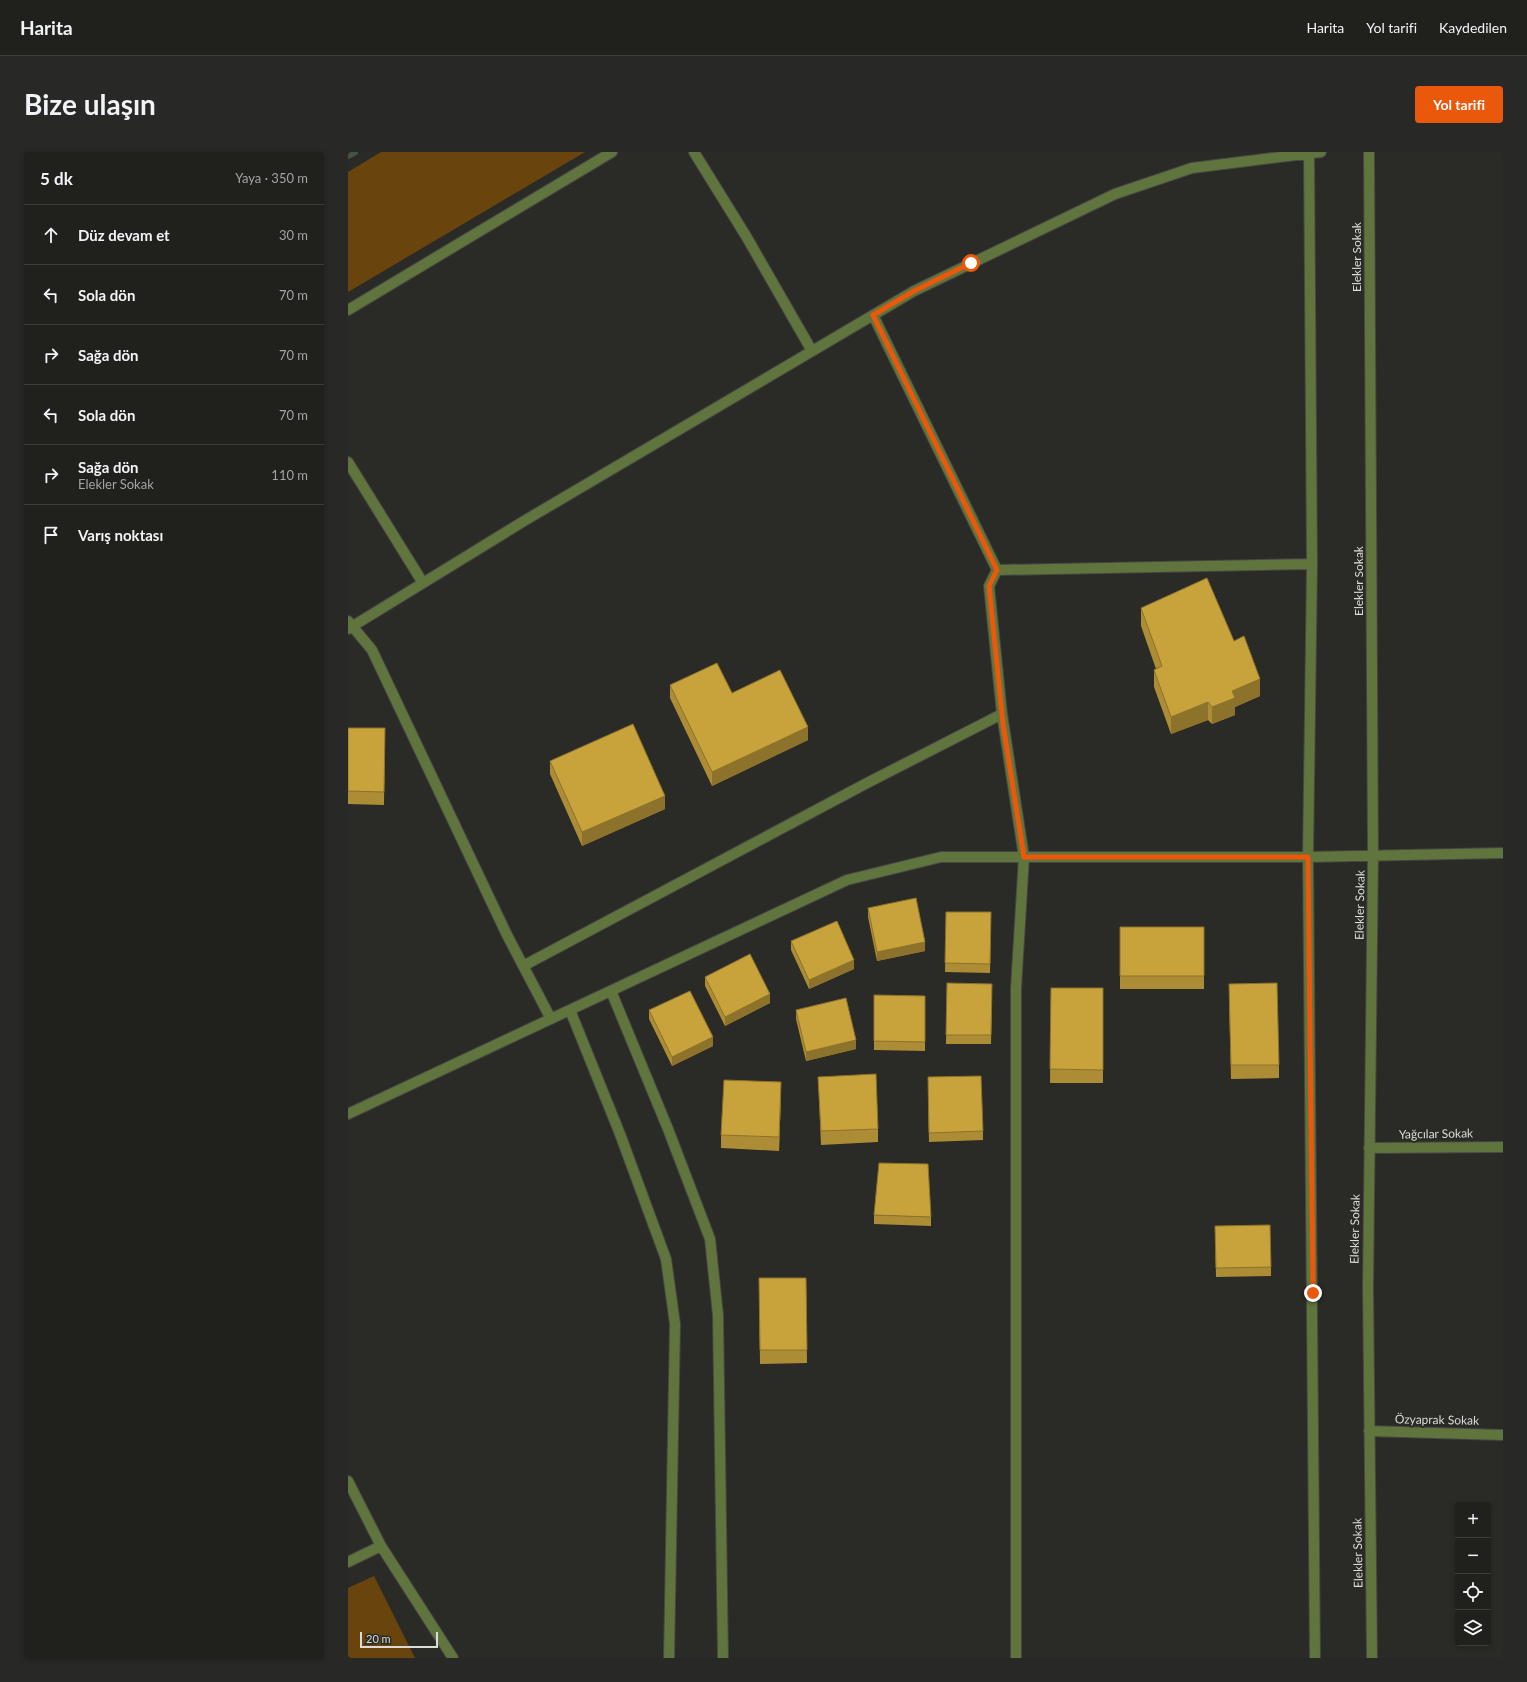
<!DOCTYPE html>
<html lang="tr">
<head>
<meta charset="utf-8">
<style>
	:root { --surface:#20201d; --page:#282826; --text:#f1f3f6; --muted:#a2a3a4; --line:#3d3e3b; --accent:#ea580c }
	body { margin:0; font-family:Lato,sans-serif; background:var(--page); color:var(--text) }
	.controls { position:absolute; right:12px; bottom:12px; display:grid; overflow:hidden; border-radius:4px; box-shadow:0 2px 6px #0003 }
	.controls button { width:36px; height:36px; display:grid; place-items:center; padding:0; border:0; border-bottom:1px solid var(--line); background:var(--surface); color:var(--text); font:20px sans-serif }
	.scale { position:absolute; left:12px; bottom:10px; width:78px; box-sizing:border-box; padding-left:4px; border:2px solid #dbdbd9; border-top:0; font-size:11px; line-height:14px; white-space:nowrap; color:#dbdbd9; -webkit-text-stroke:3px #2a2a27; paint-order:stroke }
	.stop { position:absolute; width:12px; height:12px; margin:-9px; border:3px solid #ea580c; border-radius:50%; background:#fff }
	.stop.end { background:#ea580c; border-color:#fff; box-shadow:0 1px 4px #0008 }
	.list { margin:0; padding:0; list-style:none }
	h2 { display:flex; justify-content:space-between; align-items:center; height:52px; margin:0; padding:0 16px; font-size:17px }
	h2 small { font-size:13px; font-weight:400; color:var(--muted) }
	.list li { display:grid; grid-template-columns:26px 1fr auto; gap:12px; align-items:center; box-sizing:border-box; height:60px; padding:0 16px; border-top:1px solid var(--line) }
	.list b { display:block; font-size:15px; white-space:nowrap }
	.list p { margin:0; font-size:13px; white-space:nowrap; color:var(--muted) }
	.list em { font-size:13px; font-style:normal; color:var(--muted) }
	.icon { flex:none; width:22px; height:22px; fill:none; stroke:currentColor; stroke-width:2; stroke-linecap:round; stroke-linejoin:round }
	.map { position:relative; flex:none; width:1155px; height:1506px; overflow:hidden; border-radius:4px }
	header { display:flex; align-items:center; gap:24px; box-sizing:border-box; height:56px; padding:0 20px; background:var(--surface); border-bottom:1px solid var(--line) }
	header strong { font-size:19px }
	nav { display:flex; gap:22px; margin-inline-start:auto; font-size:14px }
	.intro { display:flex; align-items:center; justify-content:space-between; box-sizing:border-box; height:96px; padding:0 24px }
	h1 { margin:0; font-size:28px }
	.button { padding:10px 18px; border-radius:4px; background:var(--accent); color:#fff; font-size:14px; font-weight:700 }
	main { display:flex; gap:24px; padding:0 24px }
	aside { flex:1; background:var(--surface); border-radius:4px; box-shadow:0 2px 6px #0003 }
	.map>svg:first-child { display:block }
	.green { fill:#6a440d }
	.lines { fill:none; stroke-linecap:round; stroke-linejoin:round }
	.stream { stroke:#435243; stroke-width:8 }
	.minor-casing { stroke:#464643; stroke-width:12 }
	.minor { stroke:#60743d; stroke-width:10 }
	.wall { fill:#ac8c34 }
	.shaded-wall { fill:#8c722a }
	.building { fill:#c8a33c; stroke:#8c722a }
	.route { stroke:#ea580c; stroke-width:5 }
	.labels { text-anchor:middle; stroke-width:4; stroke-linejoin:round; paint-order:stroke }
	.street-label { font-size:12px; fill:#dbdbd9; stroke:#2a2a27 }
</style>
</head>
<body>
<header>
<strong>Harita</strong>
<nav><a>Harita</a><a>Yol tarifi</a><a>Kaydedilen</a></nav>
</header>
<div class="intro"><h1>Bize ulaşın</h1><a class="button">Yol tarifi</a></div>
<main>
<aside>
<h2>5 dk<small>Yaya · 350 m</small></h2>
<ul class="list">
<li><svg class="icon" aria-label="ahead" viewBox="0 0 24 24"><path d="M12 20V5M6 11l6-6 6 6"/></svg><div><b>Düz devam et</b></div><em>30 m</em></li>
<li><svg class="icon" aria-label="left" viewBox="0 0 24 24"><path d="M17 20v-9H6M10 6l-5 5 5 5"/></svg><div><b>Sola dön</b></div><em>70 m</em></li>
<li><svg class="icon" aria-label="right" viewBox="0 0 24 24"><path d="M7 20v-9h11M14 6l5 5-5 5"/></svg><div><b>Sağa dön</b></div><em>70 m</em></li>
<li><svg class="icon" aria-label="left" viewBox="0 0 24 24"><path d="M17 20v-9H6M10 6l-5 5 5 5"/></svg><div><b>Sola dön</b></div><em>70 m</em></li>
<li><svg class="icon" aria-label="right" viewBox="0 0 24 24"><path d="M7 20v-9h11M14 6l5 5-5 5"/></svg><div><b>Sağa dön</b><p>Elekler Sokak</p></div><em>110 m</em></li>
<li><svg class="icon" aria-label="arrive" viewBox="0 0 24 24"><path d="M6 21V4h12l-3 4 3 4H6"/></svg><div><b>Varış noktası</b></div></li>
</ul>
</aside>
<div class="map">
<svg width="1155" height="1506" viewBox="0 0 1155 1506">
	<rect width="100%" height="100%" fill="#2a2a27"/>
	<path class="green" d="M33 0H237L0 140V20Z
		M26 1424 67 1506H0V1436Z"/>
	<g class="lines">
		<path class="stream" d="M0 3 6 0"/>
		<g class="minor-casing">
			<path id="minor" d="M346 0 398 84 464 199
				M1021 0 1025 703 1020 1135 1024 1506
				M961 1 964 412 960 705 967 1506
				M0 158 264 0
				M525 163 649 418 964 412
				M0 310 75 431
				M649 418 641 434 654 562 676 705 668 836V1506
				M0 469 24 498 159 783 203 867
				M0 477 176 369 566 139 767 42 844 16 973 0
				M175 814 519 631 654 562
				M263 839 320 977 362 1087 370 1163 375 1506
				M222 858 272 982 318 1107 327 1172 321 1506
				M0 962 499 728 593 705H960L1155 701
				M1021 996 1155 995
				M1021 1279 1155 1283
				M0 1329 33 1394 105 1506
				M0 1410 33 1394"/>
		</g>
		<use href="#minor" class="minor"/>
	</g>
	<path class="wall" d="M793 456 886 489 912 544 887 555V563L864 572 860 568 823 582 806 535V518L808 517 793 474Z
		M322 533 384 541 460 588 364 634 322 546Z
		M0 576H37L36 653 0 652Z
		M202 609 317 657 234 694 202 622Z
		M520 756 577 799 529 809 520 765Z
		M598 760H643L642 821 597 820Z
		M772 775H856V837H772Z
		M443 789 506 817 461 837 443 798Z
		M357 825 422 851 377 874 357 834Z
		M599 831 644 841 643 892H598Z
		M703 836H755V931H702Z
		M526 843 577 844V899L526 898Z
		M881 845 931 913V926L883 927Z
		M301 858 365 894 324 914 301 867Z
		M448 858 508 897 458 909 448 867Z
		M470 925 530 977V990L473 993Z
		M580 934 635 979V988L581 990Z
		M433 943 431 999 373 996V983Z
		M526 1063 583 1065V1074L526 1072Z
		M867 1074 923 1115V1124L868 1125Z
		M411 1126H458L459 1211 412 1212Z"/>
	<path class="shaded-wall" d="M912 527V544L887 555V563L864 572V555L884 539Z
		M860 550V568L823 582V565Z
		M460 575V588L364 634V620Z
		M317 644V657L234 694V680Z
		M577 790V799L529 809V800Z
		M506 808V817L461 837V828Z
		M422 842V851L377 874V865Z
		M365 885V894L324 914V905Z
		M508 888V897L458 909V900Z
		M433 930V943L431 999V985Z"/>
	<path class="building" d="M859 426 886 489 896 484 912 527 884 539 887 546 864 555 860 550 823 565 806 518 814 514 793 456Z
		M369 511 384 541 432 518 460 575 364 620 322 533Z
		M285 572 317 644 234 680 202 609Z
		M0 576H37L36 640 0 639Z
		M568 746 577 790 529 800 520 756Z
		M598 760H643L642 812 597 811Z
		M489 769 506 808 461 828 443 789Z
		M772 775H856V824H772Z
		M402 802 422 842 377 865 357 825Z
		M599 831 644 832 643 883H598Z
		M929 831 931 913H883L881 832Z
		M703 836H755V918L702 917Z
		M342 839 365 885 324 905 301 858Z
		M526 843 577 844V890L526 889Z
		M498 846 508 888 458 900 448 858Z
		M528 922 530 977 473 979 470 925Z
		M633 924 635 979 581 981 580 925Z
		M376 928 433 930 431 985 373 983Z
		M531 1011 580 1012 583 1065 526 1063Z
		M922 1073 923 1115 868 1116 867 1074Z
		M411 1126H458L459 1198H412Z"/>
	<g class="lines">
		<path class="route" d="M623 111 566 139 525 163 649 418 641 434 655 572 676 705H960L965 1141"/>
	</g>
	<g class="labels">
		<g class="street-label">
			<text transform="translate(1009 105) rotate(-90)" y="4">Elekler Sokak</text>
			<text transform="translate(1011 429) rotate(-90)" y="4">Elekler Sokak</text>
			<text transform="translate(1012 753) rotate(-89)" y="4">Elekler Sokak</text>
			<text transform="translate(1088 982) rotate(-1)" y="4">Yağcılar Sokak</text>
			<text transform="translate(1007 1077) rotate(-89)" y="4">Elekler Sokak</text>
			<text transform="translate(1089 1268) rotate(1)" y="4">Özyaprak Sokak</text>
			<text transform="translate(1010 1401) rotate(-91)" y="4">Elekler Sokak</text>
		</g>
	</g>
</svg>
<div class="controls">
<button>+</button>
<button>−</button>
<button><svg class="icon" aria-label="locate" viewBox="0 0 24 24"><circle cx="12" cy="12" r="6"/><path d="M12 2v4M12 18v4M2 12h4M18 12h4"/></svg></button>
<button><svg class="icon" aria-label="layers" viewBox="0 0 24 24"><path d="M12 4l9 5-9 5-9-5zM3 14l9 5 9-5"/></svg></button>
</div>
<div class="scale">20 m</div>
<div class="stop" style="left:623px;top:111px"></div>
<div class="stop end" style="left:965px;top:1141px"></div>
</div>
</main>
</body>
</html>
